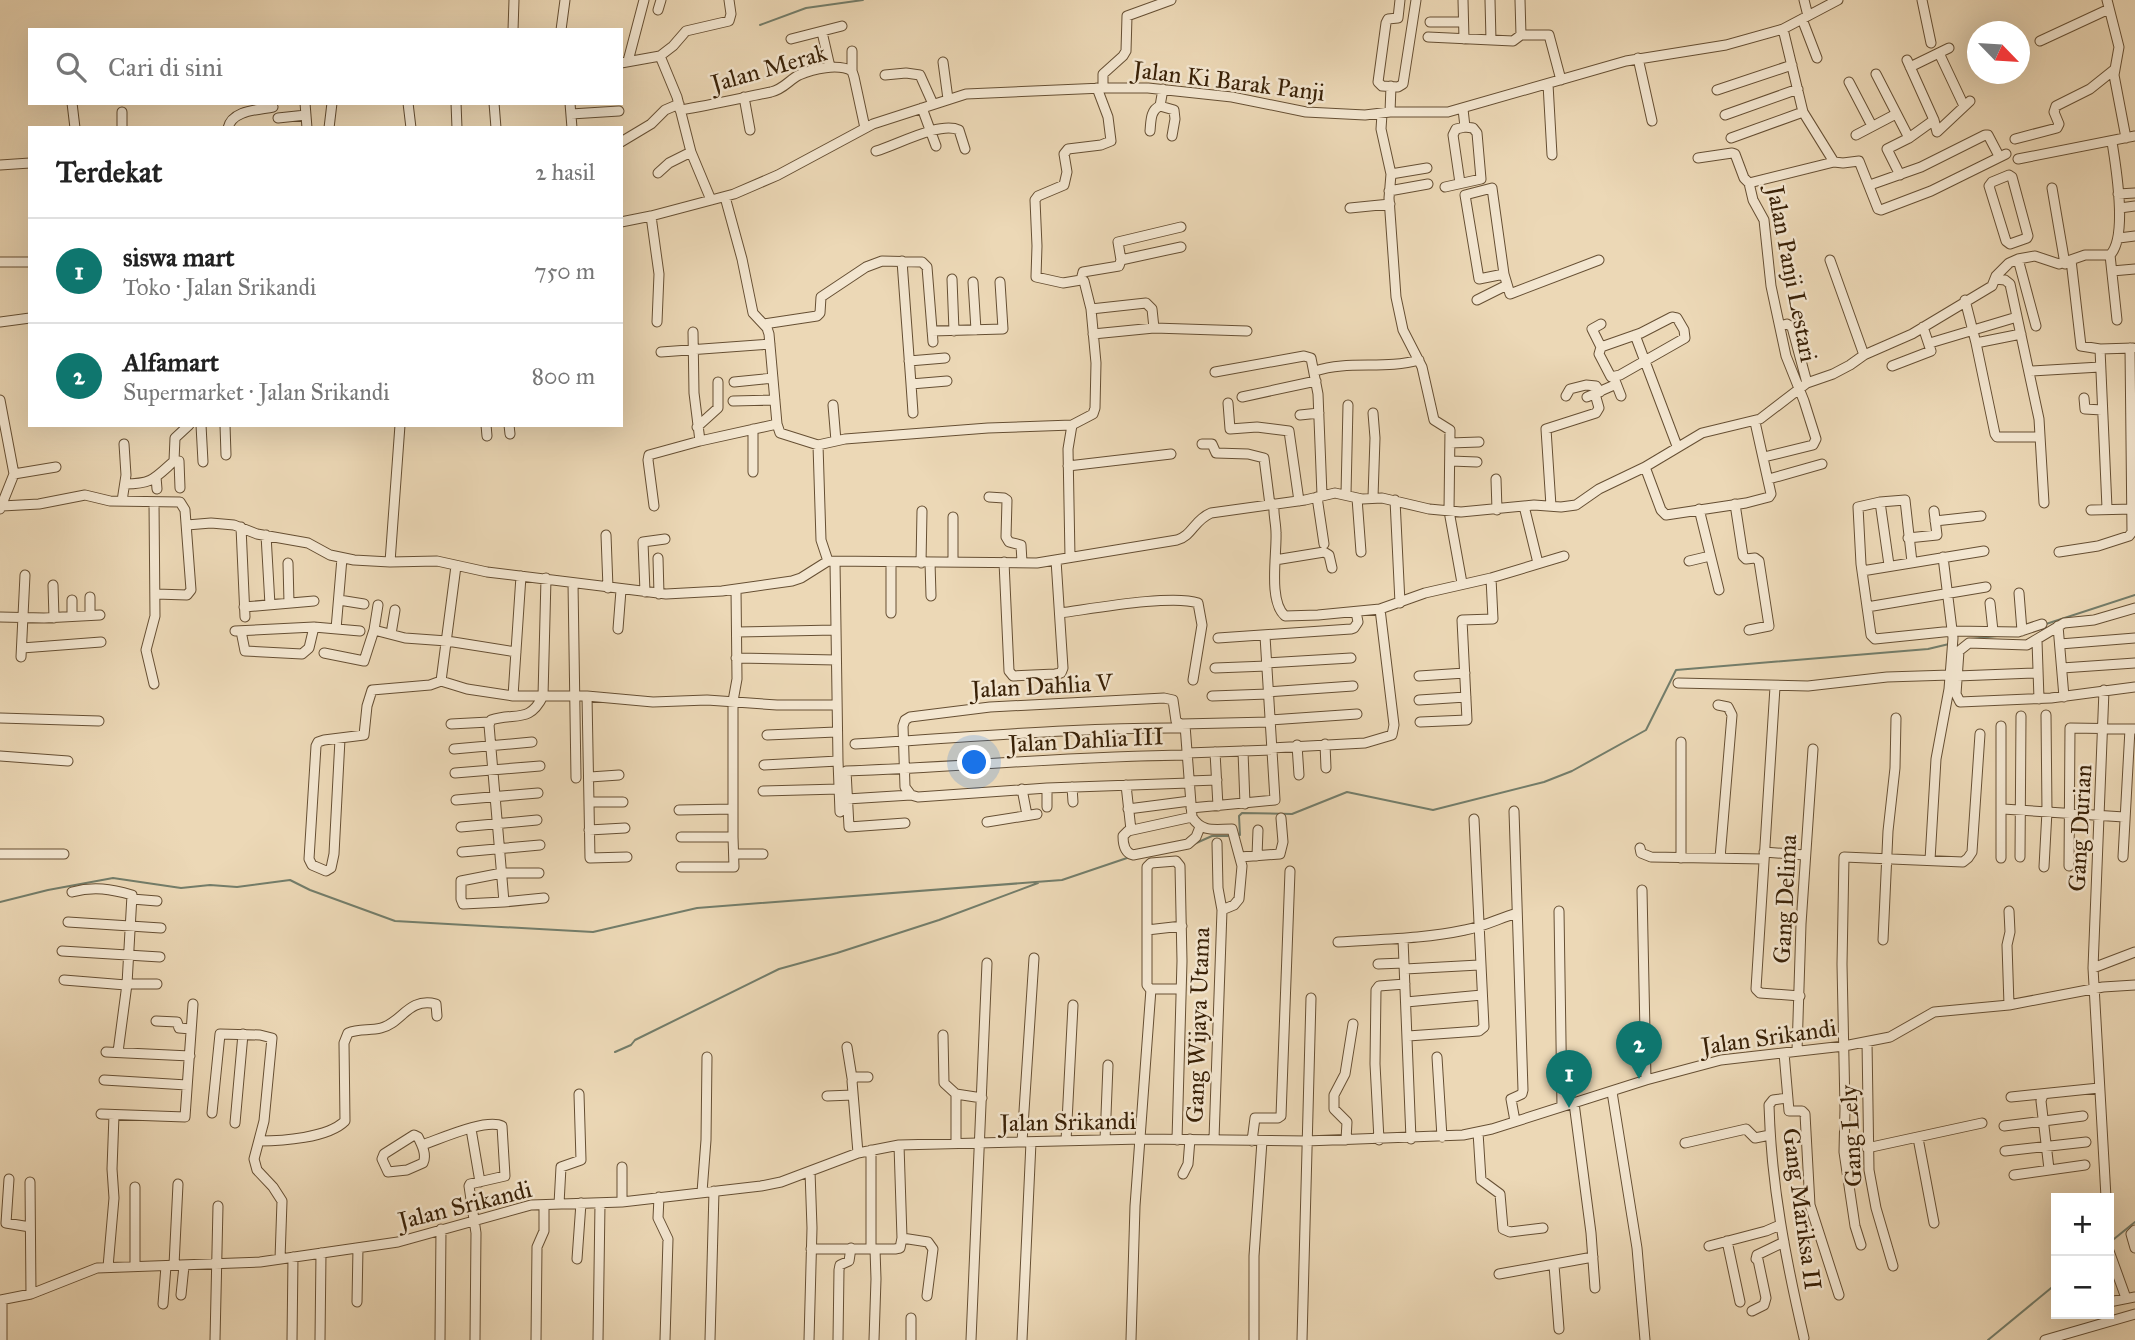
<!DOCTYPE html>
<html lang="id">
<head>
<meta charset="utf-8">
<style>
	:root { --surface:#fff; --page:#f6f6f6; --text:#222; --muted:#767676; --line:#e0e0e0; --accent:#0f766e }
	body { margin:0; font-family:"IM FELL Great Primer",serif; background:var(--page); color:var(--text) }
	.controls { position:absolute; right:21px; bottom:21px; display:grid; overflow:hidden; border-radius:0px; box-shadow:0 7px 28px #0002 }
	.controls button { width:63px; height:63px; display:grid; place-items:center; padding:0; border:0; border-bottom:2px solid var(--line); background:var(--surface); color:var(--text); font:35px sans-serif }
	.compass { position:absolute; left:1967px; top:21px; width:63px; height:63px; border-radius:50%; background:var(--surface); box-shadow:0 7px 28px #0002; rotate:115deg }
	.you { position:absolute; left:975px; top:763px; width:24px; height:24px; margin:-18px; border:5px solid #fff; border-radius:50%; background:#1a73e8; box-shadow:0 0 0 10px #1a73e833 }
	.badge { display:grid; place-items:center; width:46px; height:46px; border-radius:50%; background:var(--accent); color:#fff; font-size:23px; font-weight:700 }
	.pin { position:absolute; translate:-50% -58px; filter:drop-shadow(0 2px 4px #0008) }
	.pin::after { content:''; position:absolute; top:37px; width:24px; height:21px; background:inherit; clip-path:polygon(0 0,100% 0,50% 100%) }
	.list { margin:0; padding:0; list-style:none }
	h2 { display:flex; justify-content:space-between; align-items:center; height:91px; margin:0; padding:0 28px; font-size:30px }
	h2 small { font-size:23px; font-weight:400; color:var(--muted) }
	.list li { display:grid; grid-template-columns:46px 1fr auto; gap:21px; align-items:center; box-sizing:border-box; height:105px; padding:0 28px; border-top:2px solid var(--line) }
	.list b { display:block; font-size:26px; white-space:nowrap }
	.list p { margin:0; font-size:23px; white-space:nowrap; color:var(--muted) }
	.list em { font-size:23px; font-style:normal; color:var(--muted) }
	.icon { flex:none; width:38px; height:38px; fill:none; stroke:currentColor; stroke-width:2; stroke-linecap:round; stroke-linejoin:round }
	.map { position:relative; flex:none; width:2135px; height:1340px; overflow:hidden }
	.search { position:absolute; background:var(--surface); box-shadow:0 7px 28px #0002; left:28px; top:28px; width:595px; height:77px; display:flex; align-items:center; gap:18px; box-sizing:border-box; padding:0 24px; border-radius:0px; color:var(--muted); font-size:26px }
	.panel { position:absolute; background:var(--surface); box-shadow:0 7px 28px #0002; left:28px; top:126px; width:595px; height:301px; border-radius:0px }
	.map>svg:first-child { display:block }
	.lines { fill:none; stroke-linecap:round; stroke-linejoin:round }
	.stream { stroke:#737d6a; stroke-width:2 }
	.minor-casing { stroke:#664f33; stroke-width:11 }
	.minor { stroke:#f3e6d0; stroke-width:9 }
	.labels { text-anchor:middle; stroke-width:5; stroke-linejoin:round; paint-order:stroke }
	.street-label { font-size:24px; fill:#392107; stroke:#f3e6d0 }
</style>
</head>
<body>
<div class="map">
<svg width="2135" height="1340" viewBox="0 0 2135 1340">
	<rect width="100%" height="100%" fill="#ecd8b6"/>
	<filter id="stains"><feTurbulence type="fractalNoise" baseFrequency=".00286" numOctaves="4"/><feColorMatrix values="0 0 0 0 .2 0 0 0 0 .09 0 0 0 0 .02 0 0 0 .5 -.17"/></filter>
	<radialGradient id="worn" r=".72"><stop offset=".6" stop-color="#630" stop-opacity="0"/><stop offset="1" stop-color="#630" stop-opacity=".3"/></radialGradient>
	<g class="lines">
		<path class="stream" d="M760 25 806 8 863 0
			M2046 624 2135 595
			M1971 639 1997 636
			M1237 835H1240L1239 816 1242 813 1292 814 1347 792 1433 810 1544 782 1572 771 1646 730 1676 670 1928 649 1949 644
			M1194 844 1212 836H1228
			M0 902 48 890 113 878 181 888 210 885 237 887 290 880 310 890 395 921 593 932 697 908 1062 880 1130 857
			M615 1052 631 1045 635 1040 779 969 837 953 939 920 1038 883
			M2109 1243 2135 1222
			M1988 1340 2056 1284"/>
		<g class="minor-casing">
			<path id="minor" d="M1400 0 1398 18 1388 19 1386 23 1378 82 1382 86 1398 87 1403 84 1416 0
				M1463 0 1464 39
				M1490 0 1491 40
				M1520 0 1521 35
				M1804 0 1808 16
				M1922 0 1931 43
				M2107 0 2119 47 2114 75 2126 138
				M658 10 661 0
				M1802 19 1817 58
				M1430 22H1463
				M1783 29 1803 112 1834 162
				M513 30 514 0
				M561 30 565 0
				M822 32 830 67
				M1428 37 1513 41 1521 35H1549L1561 80
				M791 39 842 26
				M2040 41 2109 9
				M1939 53 1964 106
				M660 56 677 97 691 152 711 200
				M1638 58 1652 121
				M1907 60 1934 120 1937 132
				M628 61 644 0
				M943 62 948 99
				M621 63 660 56 673 46 686 31 729 21 731 14 729 0
				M1910 67 1949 48
				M852 71V51
				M1876 74 1909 138 1887 149 1900 175
				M885 75 906 73 920 75 933 104
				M1849 82 1872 126
				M1548 84 1552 155
				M1103 88V74L1123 56 1126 51 1127 16 1171 0
				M1717 90 1792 65
				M744 97 750 130
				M72 103 75 128
				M305 103 307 128
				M408 103 411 128
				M456 103 457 128
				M494 103 496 128
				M570 103 572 128
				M1160 106 1174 110 1175 119 1172 136
				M922 108 936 146
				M680 110C711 105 741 98 771 92 784 89 789 80 799 75 813 69 838 63 852 71L854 77 865 128
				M1390 112 1391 86
				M571 114 619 111
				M1382 114 1381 129 1391 174 1389 198 1396 297 1403 330 1422 367 1434 420 1450 430 1449 511 1462 583
				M1725 115 1798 89
				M278 118 306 115
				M122 128V112
				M228 128C232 110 258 110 273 107
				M329 128 332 103
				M1150 131C1151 122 1150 110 1160 106L1163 89
				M1937 132 1970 101
				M1856 135 1896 114
				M1731 138 1803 112
				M1909 138 1934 120
				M2015 139 2057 128 2059 124 2054 112 2056 106 2090 89 2115 69
				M621 142 651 124 665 110 679 104
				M876 151C897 145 940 121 959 130L965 149
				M1698 158 1732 153 1735 154 1744 178 1749 183
				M2018 159 2135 136
				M0 165 30 163
				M658 173 669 163 691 152
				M1391 174 1427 168
				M2009 175 2012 177 2028 236 2027 238 2010 244 2006 241 1989 186 1992 182Z
				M1460 183 1453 135 1456 129 1465 127
				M1870 185 1921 167 1985 135H1988L1999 156
				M1445 187 1481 179 1477 133 1473 128 1465 127 1463 109
				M2052 188 2065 264
				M1389 191 1428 184
				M2118 194 2135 193
				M725 197 742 259 753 313 767 328 769 334 777 424 780 433 818 445 845 439 988 428 1072 425 1093 414 1095 408 1096 363 1091 309 1084 281 1081 280 1063 283 1036 277 1037 246 1035 200 1038 196 1064 185 1067 172 1064 154 1068 149 1101 145 1111 141 1108 117 1097 88
				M1350 208 1390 204
				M2120 208 2135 206
				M651 216 659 274 657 322
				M621 222 651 216 734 194 778 175 873 124 966 94 1103 88H1148L1232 97 1306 112 1365 115 1390 112H1448L1626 61 1726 45 1783 29 1838 0
				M2119 238 2135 236
				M2110 255C2128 237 2116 167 2112 142
				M2110 255 2117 320
				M2018 259 2036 326
				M1121 260 1181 247
				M1830 260 1864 355
				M2071 260 2081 346 2100 349 2133 348
				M902 261 911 384 947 381
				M0 262H30
				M2112 271 2135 269
				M1504 274 1479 279 1465 195 1492 188 1504 274 1510 294 1599 260
				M952 279 954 331
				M1995 279 2005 280 2010 284 2039 419 2044 503
				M1081 280 1083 272 1119 266 1121 260 1118 242 1181 227
				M973 282 976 330
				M1477 300 1507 285
				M1965 300 1976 343 1995 434 1997 437H2040
				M1091 309 1146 303 1152 309 1154 328
				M1672 317 1677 318 1684 330 1685 338 1620 375 1611 377 1599 354 1601 347 1641 333Z
				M0 322 30 318
				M764 324 817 316 820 313 821 297 866 267 882 261 922 262 927 267 933 342
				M1780 326 1787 324 1792 327 1807 383
				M932 331 1003 329 1000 282
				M693 332 694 393 700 441 777 424
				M1093 334 1154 328 1247 331
				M1635 335 1677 446
				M1930 343 2017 317
				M1976 343 2021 334
				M1601 347 1592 329 1601 324
				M2100 349 2107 508
				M661 352 770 344
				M909 361 945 358
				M1892 366 1931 351 1923 327
				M1315 371C1349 360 1385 370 1419 360
				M2030 371 2100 367
				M1215 372 1304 356 1311 358 1318 394 1322 495
				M1614 378 1621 396
				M734 382 773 378
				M911 384 913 413
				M1566 396 1570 389 1586 385 1596 386 1600 392
				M1242 397 1316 381
				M1587 397 1612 386
				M2084 398 2085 409 2102 410
				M0 400 14 474 0 509
				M733 401 775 400
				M1228 403 1230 429 1257 427 1289 431 1299 501
				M833 405 836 441
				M1300 415 1319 413
				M201 425 203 462
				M225 425 226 455
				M486 425 487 436
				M509 425 510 434
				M697 427 718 408V382
				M753 429V472
				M1450 443 1479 442
				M1202 444H1212L1216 453 1248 454 1264 458 1270 505
				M818 445 821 540 828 561
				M1764 457 1813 445 1816 439 1804 401 1786 356 1771 286 1764 220 1753 200 1749 183 1834 162 1843 163 1859 161 1878 209 1881 210 1931 191 2006 154
				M174 461H179L180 488
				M1451 461 1477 462
				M1068 466 1171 454
				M1645 467 1661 510 1666 515 1746 503 1769 497 1771 494 1755 422
				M14 474 56 467
				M156 477 157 489
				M1496 479 1497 510
				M1769 479 1822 464
				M125 484C152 484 154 479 174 461L175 438 189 425
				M1346 494 1348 405
				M989 497 1004 498 1007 500 1006 537 1009 542 1021 545 1022 562
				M1317 497 1324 544
				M1373 497 1375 438 1373 413
				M1357 498 1361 552
				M1395 500 1400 603
				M122 501 126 475 124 444
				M1880 502 1889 565
				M1274 504C1273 514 1276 523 1276 533 1277 554 1268 601 1285 616L1318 615 1380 609 1425 593 1491 578 1564 556
				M1735 504 1743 556 1746 559 1755 558 1759 561 1769 626 1749 630
				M2 506 39 504 85 495 110 501 180 502 185 510 191 590 187 595 156 594
				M654 506 648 460 649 455 700 441
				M1524 506 1538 563
				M1551 506 1546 429 1596 413 1599 408 1595 394
				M1699 509 1719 590
				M2091 510 2133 509
				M1935 521 1981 516
				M187 525 211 523 234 525 257 534 308 543 330 555 354 560 390 562 437 561 487 572 666 594 722 591 792 581 801 578 828 561 1037 563 1177 540C1192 536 1194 520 1211 513L1305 500 1335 493 1362 499 1382 498 1429 509 1461 512 1534 505 1561 507 1576 505 1599 489 1645 467 1702 433 1760 419 1807 383 1833 374 1850 365 1864 355 1912 334 1992 286 1996 276 2009 263 2018 259 2035 256 2059 264 2085 255H2110
				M241 527 245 617
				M266 535 270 605
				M606 535 608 588
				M1908 538 1937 535 1934 511
				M2059 552 2098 546 2129 536 2132 532 2130 348
				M1070 557 1068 449 1072 425
				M658 558 659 594
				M1275 560 1324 552 1329 555 1332 568
				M953 561V517
				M1689 561 1710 556
				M390 562 400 425
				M930 562 931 596
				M1004 562 1009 671 1013 676 1055 674 1061 673 1063 668 1056 560
				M1912 562 1905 500 1880 502 1858 507 1861 564 1871 635 1875 639 1953 631 2018 632 2042 624
				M288 563 289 603
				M921 563 922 511
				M1862 571 1984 551
				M573 583 576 778
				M53 585 54 618
				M645 592 643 542 665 539
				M2019 593 2022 631
				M90 597V615
				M72 600V616
				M339 600 364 604
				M1990 603 1993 631
				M244 607 314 601
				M1867 607 1986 587
				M2135 608 2094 620 2064 623 2027 645 1969 643 1959 651 1956 694 1960 702 2051 698 2135 687
				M891 613V563
				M1060 613C1091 609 1172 594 1198 603L1202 625 1193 680
				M0 617 44 618 100 615
				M2058 626 2064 697
				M336 629 342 558
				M618 629 621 590
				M374 630 405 638 447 641 516 652
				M235 631 314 627 360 631
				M241 631 245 651 302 654 309 648 314 627
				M737 632 835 630
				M391 634 395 610
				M1218 638 1351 629 1354 628 1358 622 1356 612
				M2037 641 2039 699
				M2060 644 2135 638
				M22 648 101 642
				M324 653 364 661 374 630 378 605
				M21 657 25 575
				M736 658 836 660
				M1267 663 1351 658
				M1215 668 1267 666
				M2062 668 2135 663
				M1419 676 1465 673
				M1957 676 2037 673
				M441 681 467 689 513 696H587L653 702 707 700 777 705H837
				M1678 683 1808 686 1887 677 1950 675
				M154 684 146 650 155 616 154 502
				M1775 687 1756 989 1760 993 1800 996
				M2104 690 2093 968 2106 1197
				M1268 692 1353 686
				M513 696 521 576
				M587 696 590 858 627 857
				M1212 696 1268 694
				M1419 700 1466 697
				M1718 705 1728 707 1732 715 1720 858
				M0 718 99 721
				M1270 720 1357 714
				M1420 722 1467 720 1462 620 1493 619 1491 578
				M451 724 489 722
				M1185 725 1192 817C1202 833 1215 829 1232 829L1242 866 1239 899 1234 905 1222 910 1214 1139
				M767 735 836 732
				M340 739 334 854 331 868 326 871 312 865 309 859 316 746 318 742 324 740 364 735 367 706 372 690 430 685 441 681 456 566
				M1681 742V858
				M855 744C965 738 1074 727 1184 728
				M1325 744 1326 768
				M1297 745 1299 775
				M1271 748 1365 743 1392 735 1394 725 1380 609
				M454 749 532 742
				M1243 751 1245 804
				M1215 752 1218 806
				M1187 753 1272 750
				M0 756 68 761
				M838 761 840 812
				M764 765 838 761 835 562
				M455 773 540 766
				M590 777 619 775
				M1189 781 1217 780
				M1189 783 1047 788 918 797 911 795 905 787 903 726 905 720 910 717 990 707 1164 698 1173 700 1176 721 1181 724 1270 722
				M1126 785 1131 830
				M1072 787 1073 802
				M1047 788V807
				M1022 789 1027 815
				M763 791 839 789
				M847 799 911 795
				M456 800 538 793
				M590 802H623
				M1191 808 1275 800 1265 636
				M1128 809 1190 801
				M2003 809 2124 817
				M679 810 733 809
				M1514 811 1523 1090 1522 1094 1511 1099 1515 1121
				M1192 817 1128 831 1123 836C1123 844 1125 853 1133 855L1188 844 1196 837 1200 827
				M987 822 1037 814
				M905 823 849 827 846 771C960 767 1073 756 1187 755
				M461 827 537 820
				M589 830 625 828
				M681 837H733V701L737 679 736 589
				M1217 843 1218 888 1222 910
				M1640 848 1641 853 1651 857 1764 859
				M462 852 540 845
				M1764 852 1805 855
				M0 854H64
				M734 854H763
				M1257 856 1258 830
				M1240 857 1280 854 1283 842 1281 818
				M2020 857 2021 716
				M2123 857 2130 729
				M2001 858V726
				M1930 860 1936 759 1949 689 1953 638 1943 557
				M2069 866 2070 728 2135 729
				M681 867H734L733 837
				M2044 867 2047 811 2046 715
				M1642 890 1646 1080
				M72 892C94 886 111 889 132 895L127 984 118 1052
				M544 898 504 902 489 725 491 720C516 712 529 724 543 696L546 578
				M132 899 157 901
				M504 902 463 904 461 899V881L502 873H539
				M1559 911 1562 1106
				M68 922 161 928
				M1147 930 1182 926
				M1403 939 1411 1139
				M1883 940 1888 831 1895 768 1896 718
				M1338 942C1381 939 1423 939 1465 930 1483 927 1500 918 1517 913
				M62 951 160 957
				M1378 964 1404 963
				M2093 968 2135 952
				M1405 969 1479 965
				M64 980 126 985
				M127 984H157
				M1406 1002 1482 995
				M2009 1005 2007 945 2010 932 2009 911
				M156 1021 177 1022 179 1028 191 1029
				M943 1035 944 1083 956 1094 982 1098
				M1408 1036 1479 1031 1484 1027 1474 819
				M1867 1042 1869 1170 1876 1208 1893 1266
				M847 1047 852 1078
				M1797 1051 1801 924 1813 749
				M106 1052 190 1056
				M1784 1053 1789 1111H1802L1805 1114 1810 1205 1839 1295
				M1437 1057 1442 1137
				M104 1080 187 1085
				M1612 1092 1637 1248 1645 1340
				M2043 1095 2041 1101 2049 1169
				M827 1096 853 1095
				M2011 1097 2099 1088
				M1787 1098 1773 1100 1769 1105C1771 1184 1786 1261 1804 1338
				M1574 1103 1591 1233 1595 1288
				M212 1113 220 1034 260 1035 272 1038 264 1121 254 1159 257 1170 273 1187 282 1201 280 1259
				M101 1114 185 1117 193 1004
				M235 1123 243 1034
				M2004 1126 2083 1116
				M471 1129 480 1182
				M1478 1132 1481 1180 1500 1194 1503 1229 1510 1232 1543 1228
				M414 1135 418 1137C422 1145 427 1155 423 1163L407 1170 388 1172 382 1159 384 1154Z
				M1918 1138 1934 1223
				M1105 1140 1108 1065
				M1177 1140 1182 961 1180 866 1176 861 1151 863 1147 867V985L1150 989H1181
				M1346 1140 1347 1122 1334 1109V1095L1345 1074 1353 1024
				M1379 1140 1375 1064 1376 990 1379 986 1405 984
				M259 1141C282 1141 328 1138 345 1121L344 1043 348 1033C359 1028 369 1031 381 1028 402 1023 408 997 436 1004L437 1016
				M1066 1141 1073 1005
				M1252 1141 1255 1118H1278L1281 1116 1290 871
				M1022 1142 1034 958
				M956 1143V1094
				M1685 1143 1746 1129 1755 1138 1770 1135
				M422 1145C440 1139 486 1118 502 1126L505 1176 470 1184 469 1186 476 1233 475 1340
				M899 1145 902 1238 928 1242 933 1249 927 1296
				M1867 1148 1982 1123
				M871 1150V1249
				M2005 1151 2086 1142
				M858 1153 852 1081 855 1077H868
				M622 1167V1202
				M1183 1174 1188 1164 1190 1139
				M2014 1175 2085 1165
				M9 1179 6 1223 30 1227
				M30 1182 31 1294
				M702 1192 706 1140 707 1057
				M659 1197 658 1218 668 1239 665 1340
				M559 1204 561 1167 581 1160 579 1094
				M2135 1230 2131 1234 2135 1248
				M1727 1241 1740 1302
				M1861 1245 1855 1226 1844 1152 1845 1109 1842 964 1844 857 1963 862 1968 858 1972 852 1980 734
				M1709 1246 1766 1231 1780 1225
				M811 1249H895L900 1248 902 1238
				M2109 1251 2126 1298
				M577 1259 581 1203
				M1756 1259 1757 1255 1784 1242
				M174 1265 178 1184
				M1554 1265 1559 1329
				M135 1266V1187
				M108 1267 114 1198 112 1169 114 1115
				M1499 1274 1593 1257
				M181 1295 184 1266
				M0 1300 31 1294 97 1268 260 1262 398 1242 531 1205 622 1202 761 1186 781 1182 858 1153 899 1145 1142 1139 1306 1141 1463 1135 1492 1129 1646 1080 1721 1060 1844 1046 1890 1037 1934 1012 2009 1005 2103 987 2135 985
				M2 1300V1340
				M357 1302 358 1248
				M2109 1302 2135 1297
				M163 1304 166 1266
				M1752 1311 1764 1305 1766 1298 1757 1255
				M215 1340 218 1206
				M292 1340 293 1257
				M320 1340 321 1253
				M440 1340 441 1229
				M536 1340 537 1247 544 1231V1205
				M598 1340 600 1204
				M710 1340 714 1191
				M809 1340 812 1228 810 1171
				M838 1340 839 1270 840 1265 849 1261 851 1248
				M874 1340 876 1279 875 1249
				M911 1340V1318
				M971 1340 987 963
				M1022 1340 1031 1142
				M1131 1340 1135 1206 1151 989
				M1254 1340V1256L1262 1141
				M1302 1340 1311 998
				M2045 1340 2135 1314"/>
		</g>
		<use href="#minor" class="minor"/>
	</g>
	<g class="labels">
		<g class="street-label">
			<text transform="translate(769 68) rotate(-16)" y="8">Jalan Merak</text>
			<text transform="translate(1229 81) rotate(7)" y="8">Jalan Ki Barak Panji</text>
			<text transform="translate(1792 274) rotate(79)" y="8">Jalan Panji Lestari</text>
			<text transform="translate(1042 686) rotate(-3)" y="8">Jalan Dahlia V</text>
			<text transform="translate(1086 740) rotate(-3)" y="8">Jalan Dahlia III</text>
			<text transform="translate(2080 828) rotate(-87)" y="8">Gang Durian</text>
			<text transform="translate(1785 899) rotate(-87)" y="8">Gang Delima</text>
			<text transform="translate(1198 1025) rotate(-88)" y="8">Gang Wijaya Utama</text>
			<text transform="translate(1769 1037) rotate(-8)" y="8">Jalan Srikandi</text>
			<text transform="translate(1068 1122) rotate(-1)" y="8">Jalan Srikandi</text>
			<text transform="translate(1851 1136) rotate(-93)" y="8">Gang Lely</text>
			<text transform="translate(465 1205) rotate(-14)" y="8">Jalan Srikandi</text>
			<text transform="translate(1802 1209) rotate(82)" y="8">Gang Mariksa II</text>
		</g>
	</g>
	<rect width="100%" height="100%" filter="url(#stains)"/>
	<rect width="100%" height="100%" fill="url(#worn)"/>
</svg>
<div class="controls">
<button>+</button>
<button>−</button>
</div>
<svg class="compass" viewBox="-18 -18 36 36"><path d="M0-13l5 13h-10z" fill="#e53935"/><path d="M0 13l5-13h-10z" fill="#767676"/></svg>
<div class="you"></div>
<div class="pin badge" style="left:1569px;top:1108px">1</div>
<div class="pin badge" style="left:1639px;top:1079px">2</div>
<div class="search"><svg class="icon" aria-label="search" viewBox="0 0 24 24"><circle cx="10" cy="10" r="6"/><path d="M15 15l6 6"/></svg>Cari di sini</div>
<section class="panel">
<h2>Terdekat<small>2 hasil</small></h2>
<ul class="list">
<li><span class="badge">1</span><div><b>siswa mart</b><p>Toko · Jalan Srikandi</p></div><em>750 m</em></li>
<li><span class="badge">2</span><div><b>Alfamart</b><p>Supermarket · Jalan Srikandi</p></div><em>800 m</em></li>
</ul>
</section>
</div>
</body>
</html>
